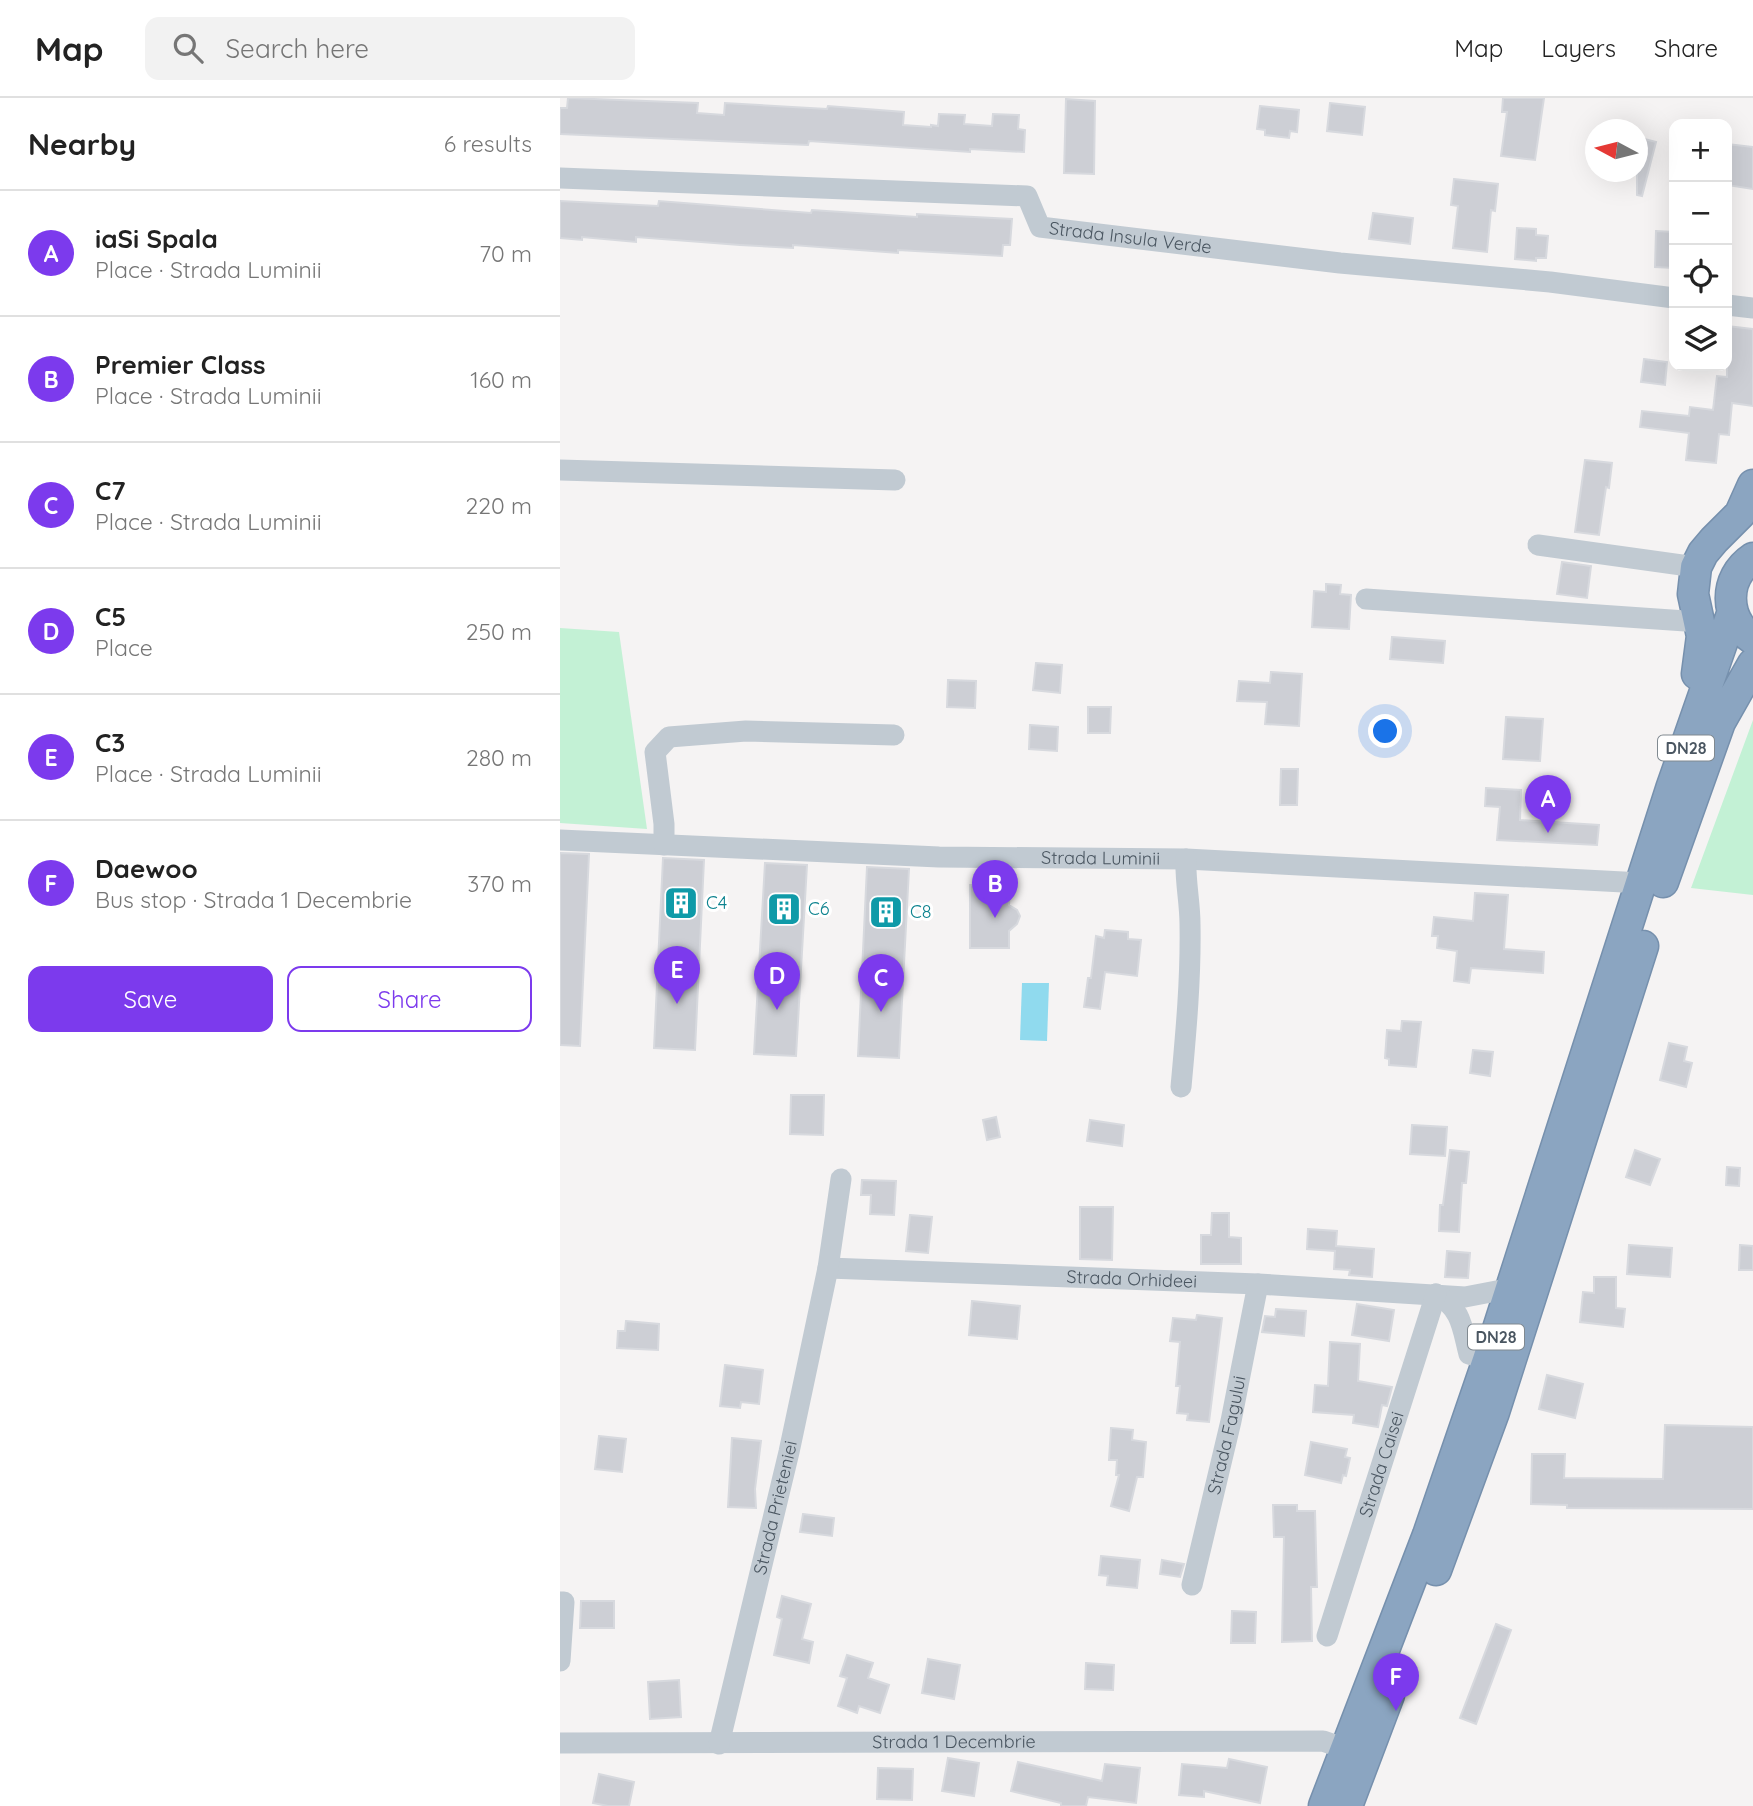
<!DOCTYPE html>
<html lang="en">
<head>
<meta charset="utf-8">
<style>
	:root { --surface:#fff; --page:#f2f2f2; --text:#222; --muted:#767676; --line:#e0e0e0; --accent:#7c3aed }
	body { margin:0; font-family:Quicksand,sans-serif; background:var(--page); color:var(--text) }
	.controls { position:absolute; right:21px; top:21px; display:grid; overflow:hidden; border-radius:14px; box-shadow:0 7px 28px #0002 }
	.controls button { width:63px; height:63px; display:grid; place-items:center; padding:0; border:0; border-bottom:2px solid var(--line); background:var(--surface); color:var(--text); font:35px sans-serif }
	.compass { position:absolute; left:1025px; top:21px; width:63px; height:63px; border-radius:50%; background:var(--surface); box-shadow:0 7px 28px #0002; rotate:277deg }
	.you { position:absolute; left:826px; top:634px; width:24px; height:24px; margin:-18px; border:5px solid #fff; border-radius:50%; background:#1a73e8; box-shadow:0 0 0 10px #1a73e833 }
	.badge { display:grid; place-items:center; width:46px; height:46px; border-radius:50%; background:var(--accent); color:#fff; font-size:23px; font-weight:700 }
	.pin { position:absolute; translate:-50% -58px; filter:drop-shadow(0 2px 4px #0008) }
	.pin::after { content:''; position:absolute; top:37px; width:24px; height:21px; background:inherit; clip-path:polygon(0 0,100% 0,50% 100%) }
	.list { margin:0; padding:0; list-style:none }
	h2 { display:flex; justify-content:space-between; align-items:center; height:91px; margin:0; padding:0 28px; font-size:30px }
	h2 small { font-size:23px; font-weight:400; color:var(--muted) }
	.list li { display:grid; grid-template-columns:46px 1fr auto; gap:21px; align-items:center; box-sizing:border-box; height:126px; padding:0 28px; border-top:2px solid var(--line) }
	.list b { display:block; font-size:26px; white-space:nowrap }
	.list p { margin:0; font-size:23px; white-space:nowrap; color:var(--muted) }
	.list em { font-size:23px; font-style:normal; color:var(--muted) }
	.actions { display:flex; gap:14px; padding:21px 28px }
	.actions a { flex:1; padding:16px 0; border:2px solid var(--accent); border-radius:14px; text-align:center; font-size:24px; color:var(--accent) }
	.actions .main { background:var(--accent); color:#fff }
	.icon { flex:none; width:38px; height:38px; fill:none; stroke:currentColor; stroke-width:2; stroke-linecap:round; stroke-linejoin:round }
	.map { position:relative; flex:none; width:1193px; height:1708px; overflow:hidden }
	header { display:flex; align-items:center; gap:42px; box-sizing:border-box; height:98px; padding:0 35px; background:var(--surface); border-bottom:2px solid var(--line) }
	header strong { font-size:33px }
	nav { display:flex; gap:38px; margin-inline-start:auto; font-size:24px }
	.search { width:490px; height:63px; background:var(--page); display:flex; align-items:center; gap:18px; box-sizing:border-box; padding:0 24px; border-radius:14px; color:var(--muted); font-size:26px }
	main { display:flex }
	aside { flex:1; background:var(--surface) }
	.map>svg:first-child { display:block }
	.green { fill:#c3f1d5 }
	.water { fill:#90daee }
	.building { fill:#cdcfd5; stroke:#d7d9de; stroke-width:2 }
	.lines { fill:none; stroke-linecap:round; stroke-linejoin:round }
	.highway-casing { stroke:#7690ad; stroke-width:33 }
	.minor { stroke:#c1cad2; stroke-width:21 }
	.highway { stroke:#8ba5c1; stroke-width:30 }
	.labels { text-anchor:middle; stroke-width:6; stroke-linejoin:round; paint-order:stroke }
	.shield { fill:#fff; stroke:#808990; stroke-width:2 }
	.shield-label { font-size:16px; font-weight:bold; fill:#4a5661 }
	.street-label { font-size:18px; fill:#4a5661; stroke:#fff }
	.culture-label { font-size:18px; fill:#0d838f; stroke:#fff; text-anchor:start }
</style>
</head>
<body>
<header>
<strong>Map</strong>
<div class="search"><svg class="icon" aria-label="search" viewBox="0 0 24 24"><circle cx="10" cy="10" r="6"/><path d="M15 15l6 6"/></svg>Search here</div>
<nav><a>Map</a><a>Layers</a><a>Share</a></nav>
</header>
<main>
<aside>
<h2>Nearby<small>6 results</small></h2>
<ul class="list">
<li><span class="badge">A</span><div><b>iaSi Spala</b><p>Place · Strada Luminii</p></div><em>70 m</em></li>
<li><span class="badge">B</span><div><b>Premier Class</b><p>Place · Strada Luminii</p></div><em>160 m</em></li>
<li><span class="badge">C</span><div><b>C7</b><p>Place · Strada Luminii</p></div><em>220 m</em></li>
<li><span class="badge">D</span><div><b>C5</b><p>Place</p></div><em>250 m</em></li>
<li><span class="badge">E</span><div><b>C3</b><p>Place · Strada Luminii</p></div><em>280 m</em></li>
<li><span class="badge">F</span><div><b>Daewoo</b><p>Bus stop · Strada 1 Decembrie</p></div><em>370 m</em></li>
</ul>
<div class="actions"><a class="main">Save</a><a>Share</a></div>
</aside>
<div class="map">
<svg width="1193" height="1708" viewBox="0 0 1193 1708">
	<rect width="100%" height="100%" fill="#f5f3f3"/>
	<path class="green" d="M0 530 59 534 87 731 0 725Z
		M1193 622V797L1131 790Z"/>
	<path class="water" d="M462 885H489L487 943 460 942Z"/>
	<path class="building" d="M8 0 138 5 137 15 164 17 165 5 267 11 268 8 344 14 343 27 371 29V27L378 28 379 16 405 17 404 26 432 28 433 16 459 17 458 31 465 32 464 54 410 51V54L249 43 248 47 0 36V10H7Z
		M943 0H984L975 62 941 58 947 14H942Z
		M506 1 535 3 534 76 504 75Z
		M770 5 805 9 802 37 767 33Z
		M700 8 739 12 737 34 730 33 729 40 705 37V32L697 31Z
		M1077 39 1096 44 1082 98 1077 97Z
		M1167 46 1193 49V91L1167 87Z
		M894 81 938 86 935 113 931 112 927 154 893 150 898 108 891 107Z
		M0 103 98 108 99 103 251 115 252 112 357 119V116L452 121 450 147H443L442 158 338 152V155L233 147V150L180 147 76 139V144L22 139V142L0 140Z
		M813 115 853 120 850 146 809 141Z
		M957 130 976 131V137L988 138 986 160H976V163L955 161Z
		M1096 133 1114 134V170L1095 169Z
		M1167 228 1193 231V308L1172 305 1169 337 1159 336 1156 365 1126 362 1129 335 1080 329 1082 313 1129 318 1130 309 1153 312 1157 278 1167 279Z
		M1084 261 1107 264 1105 287 1081 284Z
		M1025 362 1052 365 1049 390 1046 389 1039 437 1015 434Z
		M1002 464 1031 468 1027 500 997 496Z
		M766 486 781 487 780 496 791 497 789 531 752 529 754 493 766 494Z
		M832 539 885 543 883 565 830 561Z
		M476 565 502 567 500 595 473 592Z
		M711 574 742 576 739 628 705 626 707 604 677 603 679 583 710 585Z
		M388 582 416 583 415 610 387 609Z
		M528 609H551L550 635H528Z
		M946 619 983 621 980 663 943 661Z
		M470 627 498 629 497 653 469 651Z
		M721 671H738L737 707H720Z
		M926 690 961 692 960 722 1039 727 1037 747 937 742 940 709 925 708Z
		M0 755 29 756 20 948 0 947Z
		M103 760 144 762 135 952 94 950Z
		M205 765 247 767 236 958 194 956Z
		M307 769 349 771 339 960 298 958Z
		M410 787 450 788 449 807 457 812 460 818 457 826 449 833V850H410Z
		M915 795 948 797 944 851 984 854 983 875 911 870 909 885 894 883 897 853 877 850 878 838H872L874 819 913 823Z
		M545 832 568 834V841L581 842 577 878 545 874 540 911 524 909 528 880H531L536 838 544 840Z
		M842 923 861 924 856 969 829 967V961L825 960 827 932 841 933Z
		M1109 945 1127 949 1124 963 1132 965 1126 989 1100 982Z
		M913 952 933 954 930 978 910 975Z
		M231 997H264L263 1037 230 1036Z
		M436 1019 440 1039 427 1042 423 1022Z
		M530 1022 564 1027 562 1048 527 1043Z
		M852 1027 887 1029 885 1058 850 1056Z
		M890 1052 909 1054 906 1085H902L899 1134 879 1133 880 1107H883Z
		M1075 1052 1100 1061 1090 1087 1066 1079Z
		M1167 1069 1180 1070 1179 1088 1166 1087Z
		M302 1082 336 1083 334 1117 310 1116 311 1097H301Z
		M520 1109H553L552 1162 520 1161Z
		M652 1115H669V1139L681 1140V1166H641V1137H651Z
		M350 1117 372 1119 368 1155 346 1153Z
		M748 1131 777 1133 776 1148 814 1151 812 1179 789 1177 790 1172 774 1171 775 1153 747 1151Z
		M1069 1147 1112 1150 1110 1179 1067 1176Z
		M1180 1147 1193 1148V1172H1179Z
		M887 1153 910 1155 908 1180 885 1179Z
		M1034 1179H1056V1210L1065 1211 1063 1229 1020 1224 1023 1194 1034 1195Z
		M412 1203 460 1208 457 1241 409 1237Z
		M797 1206 834 1212 829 1243 792 1237Z
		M716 1211 746 1213 744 1238 702 1234 705 1218 715 1219Z
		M637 1217 662 1220 649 1324 627 1322 628 1316 617 1315 620 1288H616L620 1244 610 1243 613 1220 636 1222Z
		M66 1223 99 1226 98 1252 57 1250 58 1233H65Z
		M770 1244 800 1246 798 1283 832 1289 827 1308 822 1307 818 1329 793 1325 794 1317 753 1314 755 1287 768 1288Z
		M165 1267 203 1272 199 1306 181 1304 180 1310 160 1308Z
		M987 1277 1023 1286 1015 1320 979 1311Z
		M1105 1327 1193 1329V1411L1007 1410V1407L971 1406 972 1356H1005L1004 1380 1103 1381Z
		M551 1330 573 1332 572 1342 586 1344 583 1379H577L569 1413 551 1408 559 1377H556L557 1362H549Z
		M39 1338 66 1341 62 1374 35 1371Z
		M172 1340 201 1343 195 1391 196 1410 168 1409Z
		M751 1344 787 1351 785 1359 790 1360 786 1378 783 1377 781 1385 745 1377Z
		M713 1407H737V1413H755L757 1489H751L752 1543 722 1544 724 1439H714Z
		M243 1416 274 1420 272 1438 240 1434Z
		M541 1458 580 1462 577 1490 547 1487 548 1478 539 1477Z
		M602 1462 624 1466 620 1479 600 1476Z
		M222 1498 251 1506 242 1541 253 1544 249 1565 214 1557 222 1521 217 1519Z
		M21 1503H54V1530H20Z
		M672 1513 696 1514 695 1545H671Z
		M936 1526 951 1532 916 1626 900 1620Z
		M287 1557 313 1565 308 1580 329 1587 320 1615 299 1608 297 1615 278 1608 287 1580 280 1578Z
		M368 1561 400 1567 394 1601 362 1595Z
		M526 1565 554 1567 553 1592 525 1591Z
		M119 1582 121 1619 90 1621 88 1584Z
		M388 1660 419 1665 414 1698 382 1693Z
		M669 1661 707 1669 700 1705 644 1693V1699L619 1697 622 1666 667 1670Z
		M458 1664 542 1683 545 1666 580 1670 576 1705 528 1699 526 1708H501V1705L451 1693Z
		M318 1670 353 1671 352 1702 317 1701Z
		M39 1676 74 1684 69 1708H48L33 1705Z"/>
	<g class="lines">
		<g class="highway-casing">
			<path id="highway" d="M1193 460C1163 480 1164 521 1193 541
				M1137 576 1142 538 1133 496 1136 469 1143 455 1154 442 1180 416 1193 387
				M1103 784 1160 624 1193 566
				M876 1472 934 1314 1083 848
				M764 1708 868 1437 928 1262 1111 691 1172 516
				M787 1708 829 1597"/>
		</g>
		<g class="minor">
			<path id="s1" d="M0 80 467 98 480 129 780 165 990 184 1114 200"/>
			<path d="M1167 207 1193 210"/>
			<path d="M0 372 335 382"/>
			<path d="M978 447 1136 469"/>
			<path d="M806 501 1140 524"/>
			<path id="s2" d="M0 742 379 759 626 761 1082 785"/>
			<path d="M104 747V726L95 654 109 639 186 633 334 637"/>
			<path d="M621 989C626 934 631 880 630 826 630 804 625 783 626 761"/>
			<path id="s3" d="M268 1170 698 1186 905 1199 952 1190"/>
			<path d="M876 1196C902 1211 902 1229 909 1256L928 1262"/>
			<path id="s4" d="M632 1487 671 1323 698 1186"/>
			<path d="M0 1504H4L0 1563"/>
			<path id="s5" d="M767 1538 876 1196"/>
			<path id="s6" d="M0 1645 763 1643 786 1651"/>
			<path id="s7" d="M159 1646 229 1354 268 1170 281 1081"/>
		</g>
		<use href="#highway" class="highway"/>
	</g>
	<defs>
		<g id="building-square" transform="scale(1.75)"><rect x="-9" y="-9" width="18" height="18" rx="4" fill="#0f9aa8" stroke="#fff"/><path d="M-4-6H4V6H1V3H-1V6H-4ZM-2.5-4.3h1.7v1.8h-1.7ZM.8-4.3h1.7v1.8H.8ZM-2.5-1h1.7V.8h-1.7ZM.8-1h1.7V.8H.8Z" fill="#fff"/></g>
	</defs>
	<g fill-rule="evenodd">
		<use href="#building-square" x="121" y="805"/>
		<use href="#building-square" x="224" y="811"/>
		<use href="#building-square" x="326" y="814"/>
	</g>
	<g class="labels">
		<g class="shield">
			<rect x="1098" y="637.5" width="56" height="25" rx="5"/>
			<rect x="908" y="1226.5" width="56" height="25" rx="5"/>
		</g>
		<g class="shield-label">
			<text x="1126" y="656">DN28</text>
			<text x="936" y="1245">DN28</text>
		</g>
		<g class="street-label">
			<text dy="6" stroke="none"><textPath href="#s1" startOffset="592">Strada Insula Verde</textPath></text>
			<text dy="6" stroke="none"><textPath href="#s2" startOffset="541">Strada Luminii</textPath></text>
			<text dy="6" stroke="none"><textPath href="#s3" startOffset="304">Strada Orhideei</textPath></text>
			<text dy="6" stroke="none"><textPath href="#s4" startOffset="154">Strada Fagului</textPath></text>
			<text dy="6" stroke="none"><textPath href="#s5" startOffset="180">Strada Caisei</textPath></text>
			<text dy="6" stroke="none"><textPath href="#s7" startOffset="243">Strada Prieteniei</textPath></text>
			<text dy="6" stroke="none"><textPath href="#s6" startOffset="394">Strada 1 Decembrie</textPath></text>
		</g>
		<g class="culture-label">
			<text x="146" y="811">C4</text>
			<text x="248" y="817">C6</text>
			<text x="350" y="820">C8</text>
		</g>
	</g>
</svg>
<div class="controls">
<button>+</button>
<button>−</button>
<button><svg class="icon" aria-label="locate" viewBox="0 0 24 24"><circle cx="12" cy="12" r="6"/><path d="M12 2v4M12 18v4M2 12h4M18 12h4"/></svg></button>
<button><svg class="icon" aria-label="layers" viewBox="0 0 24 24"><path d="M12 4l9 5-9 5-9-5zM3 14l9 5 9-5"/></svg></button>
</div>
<svg class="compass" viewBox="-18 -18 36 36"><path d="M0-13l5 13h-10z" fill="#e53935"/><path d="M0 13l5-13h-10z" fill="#767676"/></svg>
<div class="you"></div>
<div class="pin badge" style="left:988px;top:735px">A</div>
<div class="pin badge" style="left:435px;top:820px">B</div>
<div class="pin badge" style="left:321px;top:914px">C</div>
<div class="pin badge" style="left:217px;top:912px">D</div>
<div class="pin badge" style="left:117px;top:906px">E</div>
<div class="pin badge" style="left:836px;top:1613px">F</div>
</div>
</main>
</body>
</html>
